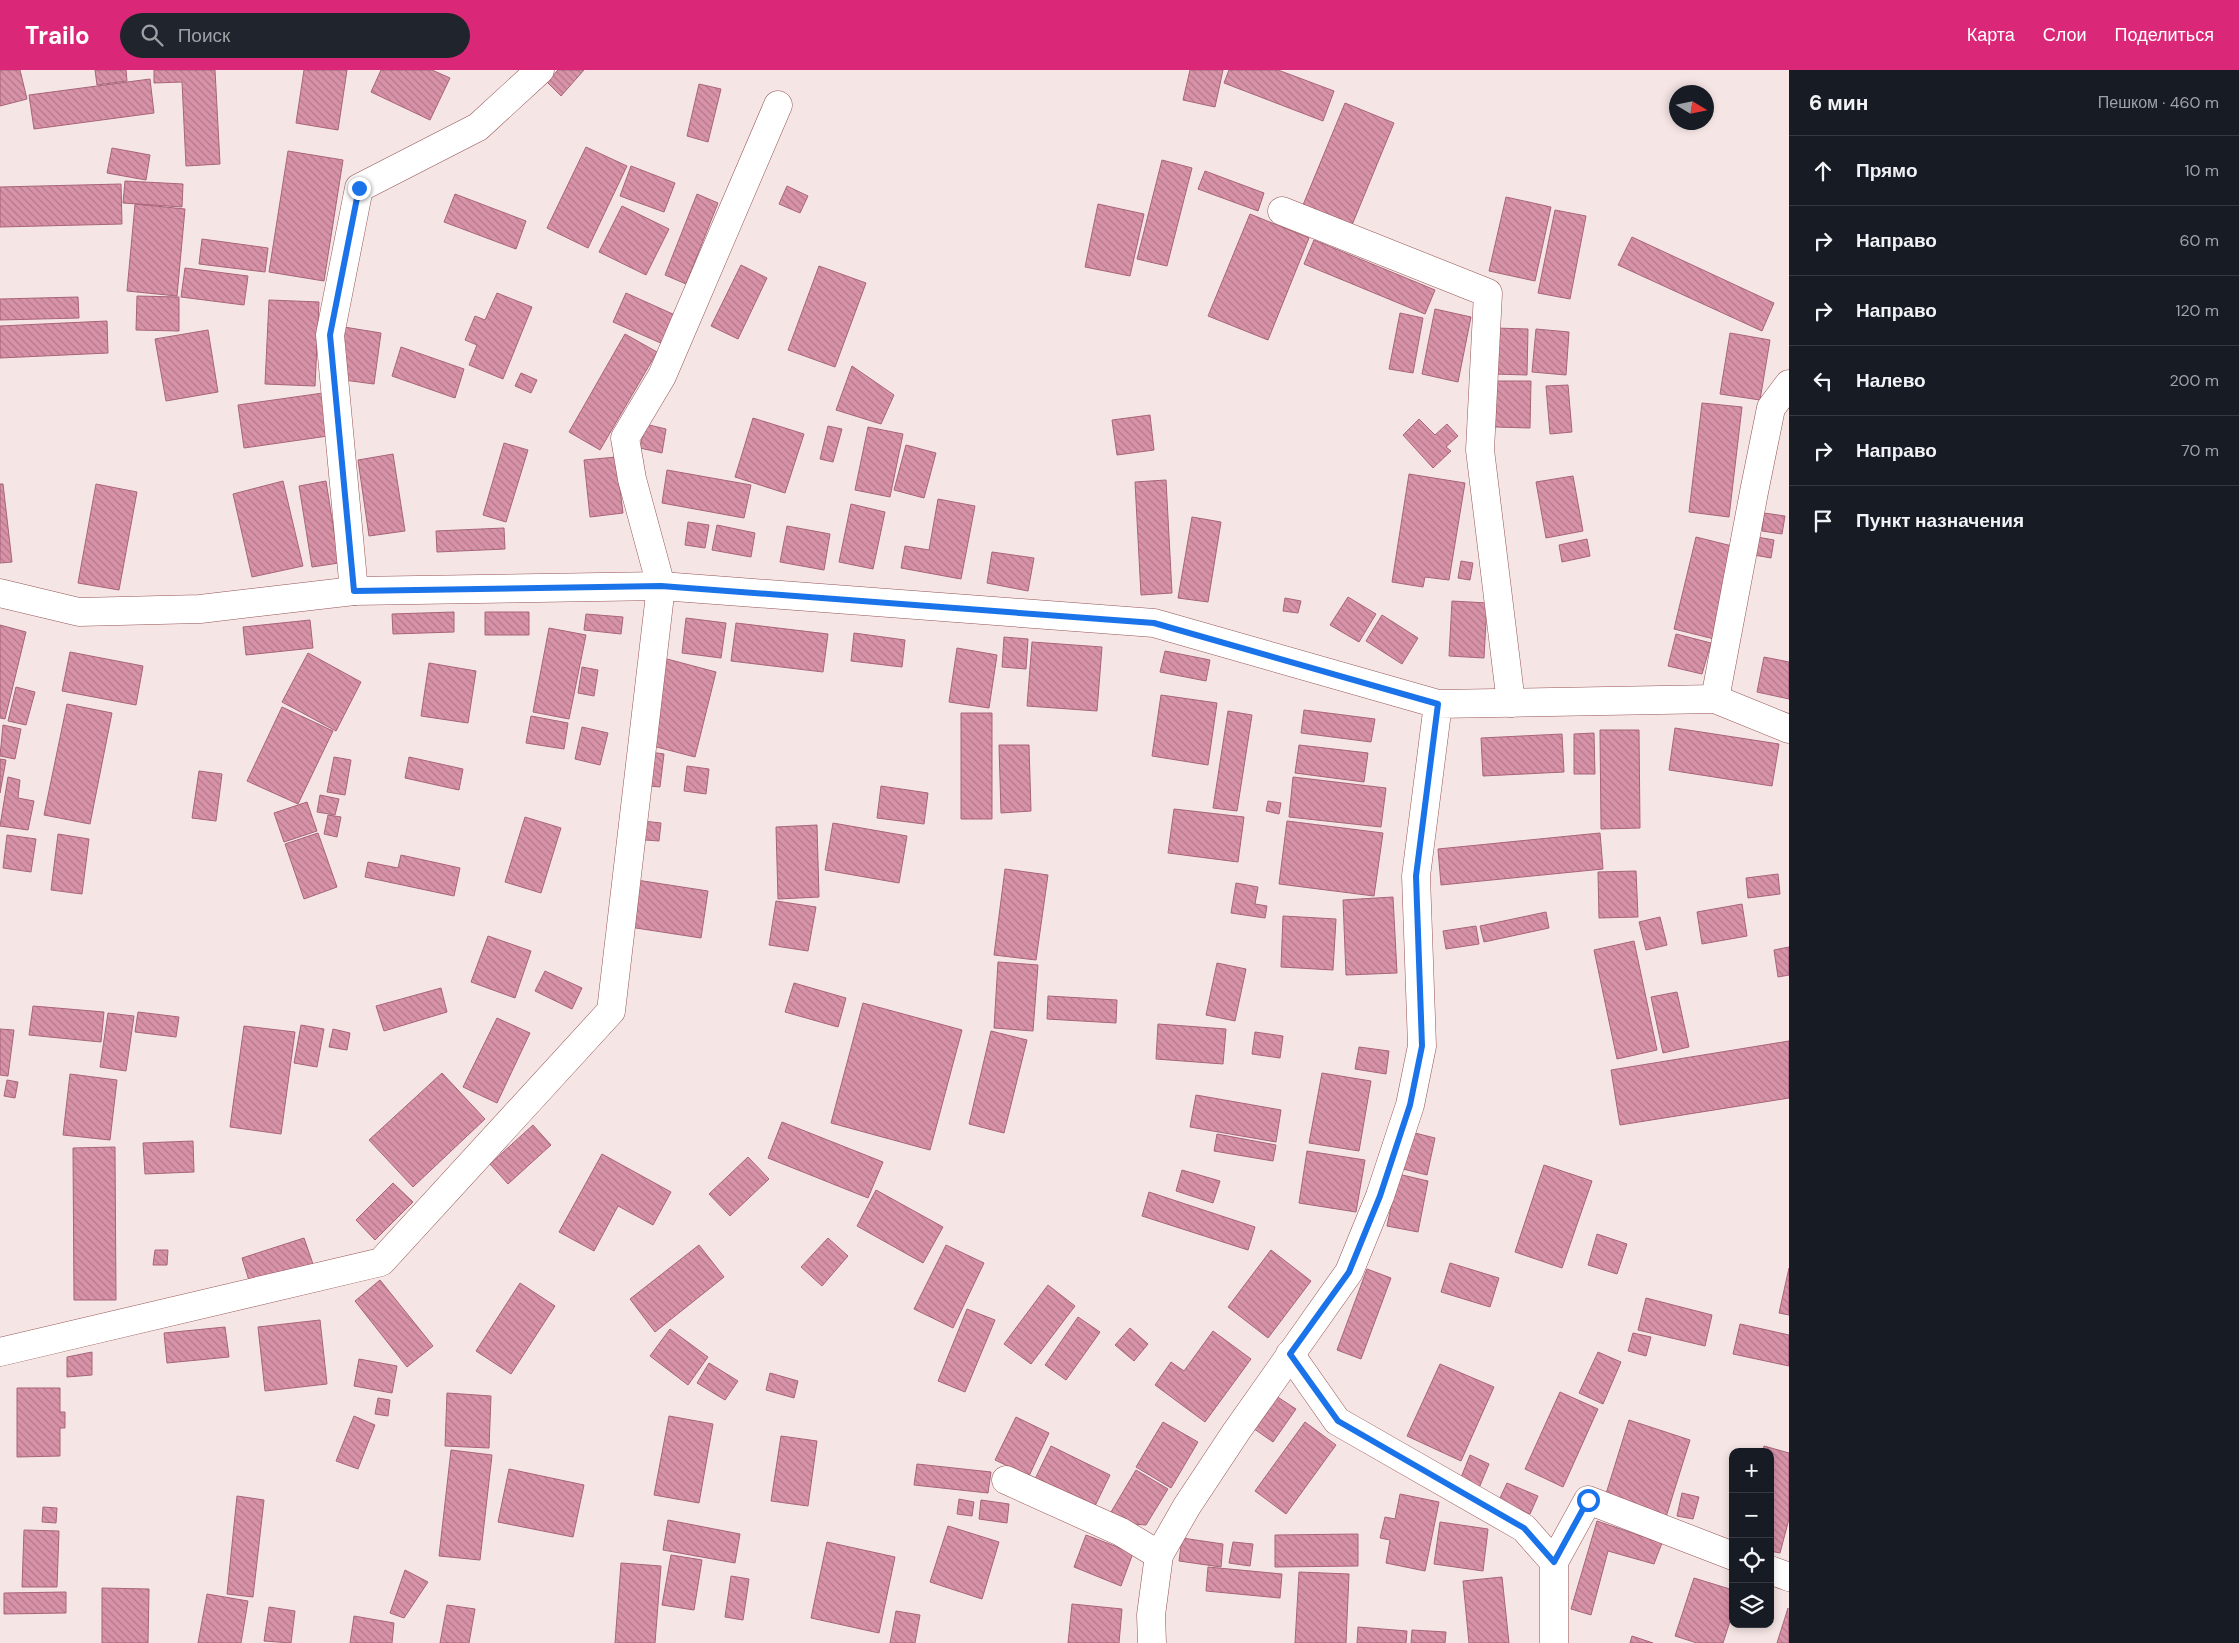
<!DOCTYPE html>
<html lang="ru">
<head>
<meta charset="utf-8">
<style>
	:root { --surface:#171b24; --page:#20242c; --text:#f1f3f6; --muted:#9ea1a6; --line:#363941; --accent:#db2777 }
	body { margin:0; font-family:"DM Sans",sans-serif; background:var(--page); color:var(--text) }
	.controls { position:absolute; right:15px; bottom:15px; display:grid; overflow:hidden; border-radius:10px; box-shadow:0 2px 8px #0003 }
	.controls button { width:45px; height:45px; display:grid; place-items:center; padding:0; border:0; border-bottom:1px solid var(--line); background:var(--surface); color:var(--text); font:25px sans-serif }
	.compass { position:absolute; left:1669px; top:15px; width:45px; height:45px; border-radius:50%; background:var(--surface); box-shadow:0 2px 8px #0003; rotate:100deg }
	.stop { position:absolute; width:15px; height:15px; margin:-11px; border:4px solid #1a73e8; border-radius:50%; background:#fff }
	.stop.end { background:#1a73e8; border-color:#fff; box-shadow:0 1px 5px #0008 }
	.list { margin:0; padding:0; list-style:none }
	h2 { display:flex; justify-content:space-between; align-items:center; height:65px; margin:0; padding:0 20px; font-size:21px }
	h2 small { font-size:16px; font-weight:400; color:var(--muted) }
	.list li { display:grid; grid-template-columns:32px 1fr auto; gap:15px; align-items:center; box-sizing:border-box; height:70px; padding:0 20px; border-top:1px solid var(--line) }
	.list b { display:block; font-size:19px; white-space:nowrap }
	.list em { font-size:16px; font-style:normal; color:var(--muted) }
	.icon { flex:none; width:28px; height:28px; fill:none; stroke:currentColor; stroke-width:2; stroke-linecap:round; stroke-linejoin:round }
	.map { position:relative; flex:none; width:1789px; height:1573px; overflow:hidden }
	header { display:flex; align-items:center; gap:30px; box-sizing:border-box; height:70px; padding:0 25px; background:var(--accent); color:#fff }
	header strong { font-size:24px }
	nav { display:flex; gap:28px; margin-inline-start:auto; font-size:18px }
	.search { width:350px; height:45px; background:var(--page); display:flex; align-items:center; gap:12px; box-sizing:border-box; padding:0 18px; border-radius:28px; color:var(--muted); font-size:19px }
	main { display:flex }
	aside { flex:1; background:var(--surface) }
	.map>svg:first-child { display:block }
	.building { fill:url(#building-back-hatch); stroke:#a7657a }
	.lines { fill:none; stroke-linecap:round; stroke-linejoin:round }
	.minor-casing { stroke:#965455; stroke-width:29 }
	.tertiary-casing { stroke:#965455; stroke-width:29 }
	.minor { stroke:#fff; stroke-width:28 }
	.tertiary { stroke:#fff; stroke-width:28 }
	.route { stroke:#1a73e8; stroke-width:6 }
</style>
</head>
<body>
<header>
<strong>Trailo</strong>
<div class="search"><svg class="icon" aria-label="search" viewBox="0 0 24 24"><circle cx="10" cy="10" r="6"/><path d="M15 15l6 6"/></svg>Поиск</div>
<nav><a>Карта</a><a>Слои</a><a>Поделиться</a></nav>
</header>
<main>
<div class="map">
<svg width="1789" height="1573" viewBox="0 0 1789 1573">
	<defs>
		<pattern id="building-back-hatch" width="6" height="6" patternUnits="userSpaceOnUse" patternTransform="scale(1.25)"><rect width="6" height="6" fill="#d993a9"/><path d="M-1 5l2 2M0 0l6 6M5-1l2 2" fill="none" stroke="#b2788a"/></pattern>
	</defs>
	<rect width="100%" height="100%" fill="#f5e5e4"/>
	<path class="building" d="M0 0H20L27 29 0 36Z
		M95 0H126L127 11 97 15Z
		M154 0H215L220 94 186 96 182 12 154 13Z
		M304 0H347L338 60 296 53Z
		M381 0H432L450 8 430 50 371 22Z
		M558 0H584L561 26 547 12Z
		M1190 0H1223L1215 37 1183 30Z
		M1229 0H1278L1334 21 1323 51 1224 13Z
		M150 9 154 43 34 59 29 25Z
		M699 14 721 19 708 72 687 66Z
		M1345 33 1394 53 1352 155 1303 135Z
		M586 77 627 96 588 178 547 158Z
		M112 78 150 85 146 110 107 103Z
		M288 81 343 90 324 211 269 202Z
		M1162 90 1192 98 1167 196 1137 189Z
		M631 96 675 113 664 142 620 126Z
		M1205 101 1264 123 1258 141 1198 119Z
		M125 111 183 114 182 137 123 133Z
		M121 114 122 154 0 157V117Z
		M787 116 808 126 800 143 779 134Z
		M455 124 526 151 516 179 444 152Z
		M697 124 718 133 686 214 665 205Z
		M1506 127 1551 137 1535 211 1489 201Z
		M135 134 185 139 177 226 127 221Z
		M1098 134 1144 144 1130 206 1085 197Z
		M622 136 669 159 646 205 599 182Z
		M1555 140 1586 146 1570 229 1538 223Z
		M1250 144 1309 168 1268 270 1208 246Z
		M1632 167 1774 233 1762 261 1618 195Z
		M202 169 268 178 265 202 199 194Z
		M1314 170 1435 220 1425 244 1304 194Z
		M741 195 767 208 738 269 711 256Z
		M819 196 866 213 835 297 788 280Z
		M185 198 248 206 244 235 181 227Z
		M497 223 532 237 503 309 469 295 477 275 465 270 475 246 485 250Z
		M626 223 675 245 663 274 613 252Z
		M137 226 179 227V261L136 260Z
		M78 227 79 248 0 250V229Z
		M269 230 319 232 315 316 265 314Z
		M1435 239 1471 247 1458 312 1422 304Z
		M1400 243 1423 248 1413 303 1389 299Z
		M107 251 108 283 0 288V256Z
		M344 257 381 263 374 314 336 309Z
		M1495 258 1528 259 1527 305 1494 304Z
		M1536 259 1569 262 1566 305 1532 302Z
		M208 260 218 322 166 331 155 269Z
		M1730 263 1770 270 1760 330 1720 324Z
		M625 264 657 282 600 380 569 362Z
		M401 277 464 299 455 328 392 306Z
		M852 296 894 325 881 354 836 340Z
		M521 303 537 310 531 323 515 316Z
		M1496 311H1531L1530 358 1495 357Z
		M1568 315 1572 362 1550 364 1546 316Z
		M323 323 328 366 244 378 238 335Z
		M1702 333 1742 337 1729 447 1689 442Z
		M1150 345 1154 380 1117 385 1112 350Z
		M753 348 804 364 785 423 735 407Z
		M1419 349 1435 365 1447 354 1458 366 1446 377 1451 381 1433 398 1403 365Z
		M645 354 666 359 662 383 640 378Z
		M828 356 842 359 833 392 820 389Z
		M868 357 903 364 890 427 855 420Z
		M504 373 528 380 506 452 483 445Z
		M906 375 936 383 924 428 894 420Z
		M393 384 405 461 369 466 358 390Z
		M616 387 623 443 590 447 584 390Z
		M667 400 751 415 744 448 662 433Z
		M1409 404 1465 413 1449 510 1425 507 1423 517 1392 512Z
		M1573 406 1583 461 1546 468 1536 412Z
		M1166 410 1172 523 1141 525 1135 412Z
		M283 411 303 496 252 507 233 424Z
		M326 411 339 493 312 497 299 416Z
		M0 414H3L12 492 0 493Z
		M96 414 137 422 119 520 78 513Z
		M938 429 975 436 961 509 901 498 905 476 929 480Z
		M851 434 885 442 873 499 839 492Z
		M1764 443 1785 446 1782 464 1762 461Z
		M1192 447 1221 452 1208 532 1178 528Z
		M688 452 709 455 705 478 685 475Z
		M717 455 755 463 751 487 712 480Z
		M787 456 830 464 824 500 780 492Z
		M504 458 505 479 437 482 436 461Z
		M1696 467 1736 477 1714 569 1674 559Z
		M1757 467 1774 470 1771 488 1754 485Z
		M1587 469 1590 486 1562 492 1559 475Z
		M992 482 1034 488 1028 521 987 513Z
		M1461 491 1473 493 1470 510 1458 508Z
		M1348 527 1376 544 1359 572 1330 555Z
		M1285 528 1301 531 1298 543 1283 541Z
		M1452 531 1487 533 1484 588 1449 586Z
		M454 542V562L393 564 392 544Z
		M485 542H529V565H485Z
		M586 544 623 547 621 564 584 560Z
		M1382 545 1418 568 1402 594 1366 571Z
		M686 548 726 553 721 588 682 583Z
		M310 550 313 578 246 585 243 557Z
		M736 553 828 564 823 602 731 591Z
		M0 555 26 562 5 649 0 648Z
		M549 558 586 565 569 649 533 642Z
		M854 563 905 570 902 597 851 591Z
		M1676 564 1711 573 1702 604 1668 596Z
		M1004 567 1028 569 1026 599 1002 597Z
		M1032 572 1102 577 1097 641 1027 636Z
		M957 578 997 585 989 638 949 632Z
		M1165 581 1210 590 1206 611 1160 602Z
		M70 582 143 596 136 635 62 621Z
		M308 583 361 612 336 661 282 632Z
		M1764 587 1789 592V629L1757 622Z
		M667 589 716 602 695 687 645 674Z
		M429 593 476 601 468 653 421 646Z
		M582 597 598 600 594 626 578 623Z
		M16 617 35 622 26 655 8 651Z
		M1161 625 1217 633 1208 695 1152 686Z
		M67 634 112 643 90 754 44 745Z
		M282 637 333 661 298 734 247 711Z
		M1304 640 1375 649 1371 672 1301 663Z
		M1228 641 1252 645 1237 741 1213 738Z
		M961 643H992V749H961Z
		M531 646 568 653 564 679 526 673Z
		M3 655 21 659 15 689 0 686Z
		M582 657 608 663 600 695 575 689Z
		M1675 658 1779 674 1772 716 1669 700Z
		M1600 660H1639L1640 758 1601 759Z
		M1594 663 1595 704H1574V664Z
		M1562 664 1564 702 1483 706 1481 668Z
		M999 675H1029L1031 741 1001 743Z
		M1299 675 1368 683 1364 712 1295 703Z
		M643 681 664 684 660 717 638 715Z
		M334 687 351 690 345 725 327 722Z
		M409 687 463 699 459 720 405 708Z
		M0 689 6 690 0 723Z
		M687 696 709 699 706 724 684 721Z
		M199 701 222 704 216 751 192 748Z
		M8 707 20 710 18 728 34 731 28 760 0 756Z
		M1293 707 1386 718 1381 757 1289 747Z
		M881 716 928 723 924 754 877 748Z
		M320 725 339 729 335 745 317 742Z
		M1268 731 1281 733 1279 744 1266 741Z
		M307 732 317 761 284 772 274 743Z
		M1174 739 1244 747 1238 792 1168 783Z
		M328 745 341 747 337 767 324 764Z
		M525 747 561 758 541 823 505 812Z
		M634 750 661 753 659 771 632 769Z
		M1287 751 1383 763 1374 826 1279 814Z
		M833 753 907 766 899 813 825 800Z
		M817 755 819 827 778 829 776 757Z
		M318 763 337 817 304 829 285 774Z
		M1600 763 1603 799 1441 815 1438 779Z
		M58 764 89 769 82 824 51 820Z
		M7 765 36 769 31 802 3 798Z
		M401 785 460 798 454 826 365 807 368 792 398 798Z
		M1005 799 1048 805 1036 890 994 885Z
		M1636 801 1638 847 1599 848 1598 802Z
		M1778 804 1780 824 1748 828 1746 808Z
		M630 809 708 821 701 868 623 856Z
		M1236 813 1258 817 1255 834 1267 836 1265 848 1231 843Z
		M1393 827 1397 903 1346 905 1343 830Z
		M776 831 816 837 808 881 769 875Z
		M1742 834 1747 866 1702 874 1697 842Z
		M1546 842 1549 858 1484 872 1480 856Z
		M1283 846 1336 849 1333 900 1281 897Z
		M1660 847 1667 875 1646 880 1639 852Z
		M1476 856 1479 874 1446 879 1443 861Z
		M488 866 531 881 515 928 471 912Z
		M1634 871 1657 980 1617 989 1594 880Z
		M1789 877V905L1778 907 1774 880Z
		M998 892 1038 895 1033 961 994 958Z
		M1217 893 1246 899 1235 951 1206 945Z
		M545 901 582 918 572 939 535 921Z
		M794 913 846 928 838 957 785 942Z
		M441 918 447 942 384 961 376 936Z
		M1677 922 1689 977 1663 983 1651 927Z
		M1048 926 1117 930 1116 953 1047 949Z
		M863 933 962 960 930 1080 831 1053Z
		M33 936 104 942 101 972 29 965Z
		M138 942 179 947 176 967 135 962Z
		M108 943 134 946 126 1001 100 997Z
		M497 948 530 963 497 1033 463 1017Z
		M1158 954 1226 959 1223 994 1156 989Z
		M301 955 324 959 317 997 294 993Z
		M244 956 295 962 281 1064 230 1057Z
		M0 959 14 960 8 1006 0 1005Z
		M333 959 350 963 347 980 329 977Z
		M991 961 1027 970 1004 1063 969 1054Z
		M1255 962 1283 966 1280 988 1252 984Z
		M1789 971V1028L1620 1055 1611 1000Z
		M1359 977 1389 981 1386 1004 1355 999Z
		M442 1003 485 1049 413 1117 369 1070Z
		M1322 1003 1371 1011 1359 1081 1309 1073Z
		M70 1004 117 1010 110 1070 63 1065Z
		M7 1010 18 1012 15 1028 4 1026Z
		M1196 1025 1281 1040 1276 1072 1190 1057Z
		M782 1052 883 1092 868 1128 768 1088Z
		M533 1055 551 1075 508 1114 490 1094Z
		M1411 1062 1435 1068 1427 1105 1403 1099Z
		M1217 1064 1276 1075 1273 1091 1214 1081Z
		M193 1071 194 1102 145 1104 143 1073Z
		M115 1077 116 1230H74L73 1078Z
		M1307 1081 1365 1090 1356 1142 1299 1133Z
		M602 1084 671 1122 653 1155 618 1136 594 1181 559 1162Z
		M748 1087 769 1109 730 1146 709 1124Z
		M1544 1095 1592 1111 1562 1198 1515 1182Z
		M1182 1100 1220 1111 1213 1133 1176 1121Z
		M1398 1104 1428 1111 1418 1162 1387 1156Z
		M393 1113 413 1132 375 1170 356 1150Z
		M876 1120 943 1157 923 1193 857 1156Z
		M1149 1122 1255 1157 1248 1180 1142 1146Z
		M1597 1164 1627 1174 1617 1204 1588 1195Z
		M304 1168 314 1197 251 1217 242 1188Z
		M828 1168 848 1186 822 1216 801 1197Z
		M699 1175 724 1207 655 1262 630 1229Z
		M946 1175 984 1193 953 1258 914 1239Z
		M155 1180H168L167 1195H153Z
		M1271 1180 1311 1211 1268 1268 1228 1237Z
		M1450 1193 1499 1208 1490 1237 1441 1222Z
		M1789 1198V1245L1779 1243Z
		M1367 1199 1391 1208 1361 1289 1337 1280Z
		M380 1210 433 1276 407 1297 355 1231Z
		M520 1213 555 1236 511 1304 476 1281Z
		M1048 1215 1075 1236 1031 1294 1004 1274Z
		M1646 1228 1712 1245 1705 1276 1638 1260Z
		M967 1239 995 1250 965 1322 938 1311Z
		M1078 1247 1100 1262 1066 1310 1045 1295Z
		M320 1250 327 1314 265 1321 258 1257Z
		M1740 1254 1789 1265V1296L1733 1284Z
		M225 1257 229 1287 167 1293 164 1263Z
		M1130 1258 1148 1274 1134 1291 1115 1275Z
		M670 1259 708 1287 688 1315 650 1286Z
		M1213 1261 1251 1289 1205 1352 1155 1315 1171 1292 1184 1301Z
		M1633 1263 1651 1267 1646 1286 1628 1281Z
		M92 1282V1305L67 1307V1287Z
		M1598 1282 1621 1292 1603 1334 1579 1323Z
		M359 1289 397 1296 392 1323 354 1316Z
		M709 1293 738 1311 725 1330 697 1313Z
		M1440 1294 1494 1317 1461 1391 1407 1366Z
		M770 1303 798 1311 794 1328 766 1320Z
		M17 1318H60V1342H65V1358H60V1386L17 1387Z
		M1560 1322 1598 1339 1563 1417 1525 1399Z
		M447 1323 491 1326 489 1378 445 1376Z
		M1273 1324 1296 1339 1273 1372 1250 1356Z
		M378 1328 390 1330 388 1346 375 1344Z
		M354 1346 375 1355 358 1399 336 1391Z
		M669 1346 713 1354 699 1433 654 1425Z
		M1016 1347 1049 1363 1029 1406 995 1390Z
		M1629 1350 1690 1370 1666 1447 1605 1427Z
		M1163 1352 1198 1372 1171 1418 1136 1397Z
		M1305 1352 1336 1375 1286 1444 1255 1421Z
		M781 1366 817 1371 808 1436 771 1431Z
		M1051 1376 1110 1405 1094 1438 1035 1409Z
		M1764 1376 1789 1383V1449L1780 1483 1770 1481V1382H1763Z
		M451 1380 492 1385 480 1490 439 1486Z
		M1470 1385 1489 1394 1479 1418 1460 1410Z
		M917 1394 991 1402 988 1423 914 1415Z
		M509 1399 584 1415 573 1467 498 1452Z
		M1136 1400 1168 1419 1146 1455 1131 1454 1111 1442Z
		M1507 1413 1538 1426 1530 1444 1499 1430Z
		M1682 1423 1699 1427 1693 1449 1677 1446Z
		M1400 1424 1439 1432 1425 1501 1386 1493 1390 1470 1380 1468 1385 1447 1395 1449Z
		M237 1426 264 1430 253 1527 227 1524Z
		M959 1429 974 1432 972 1446 957 1444Z
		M981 1430 1009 1434 1007 1453 979 1449Z
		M43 1437 57 1438 56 1453 42 1452Z
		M668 1450 740 1464 735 1493 663 1480Z
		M1597 1451 1662 1473 1654 1494 1608 1481 1591 1545 1571 1539Z
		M1440 1452 1488 1459 1483 1501 1434 1494Z
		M948 1456 999 1472 982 1529 930 1512Z
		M24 1460 59 1461 57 1517H22Z
		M1358 1464V1496L1275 1497V1465Z
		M1086 1465 1133 1483 1121 1516 1074 1497Z
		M1182 1468 1223 1474 1221 1497 1179 1491Z
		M827 1472 895 1487 879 1563 811 1548Z
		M1233 1472 1253 1474 1250 1496 1229 1493Z
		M671 1485 702 1490 694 1540 662 1535Z
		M621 1493 661 1496 655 1573H615Z
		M1208 1497 1282 1504 1280 1528 1206 1521Z
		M405 1500 428 1512 404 1548 390 1543Z
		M1299 1502 1349 1504 1346 1573H1295Z
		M731 1506 749 1509 743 1550 725 1547Z
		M1502 1507 1509 1573H1469L1463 1511Z
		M1694 1508 1733 1520V1542L1723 1573H1697L1675 1566Z
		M102 1518 149 1519 148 1573H102Z
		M66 1522V1543L4 1544V1523Z
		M207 1524 248 1531 241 1573H198Z
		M1072 1534 1122 1539 1119 1573H1068Z
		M447 1535 475 1539 469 1573H440Z
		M269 1537 295 1541 291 1573 264 1571Z
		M1788 1538 1789 1573H1777Z
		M896 1541 920 1545 915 1573H890Z
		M354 1546 394 1553 392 1573H350Z
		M1358 1557 1407 1561 1406 1573H1357Z
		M1412 1560 1446 1562 1445 1573H1411Z
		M1632 1566 1653 1573H1630Z"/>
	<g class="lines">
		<g class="minor-casing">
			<path id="minor" d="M1282 141 1488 223 1480 380 1511 633
				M354 521 330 265 359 118 478 57 540 0
				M1715 629 1754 422 1771 338 1789 314
				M0 1282 381 1192 611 941 661 516 632 409 625 368 662 306 778 35
				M1290 1284 1337 1351 1524 1458 1554 1492V1573
				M1006 1410 1121 1462 1159 1485
				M1554 1492 1588 1430 1733 1486
				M1770 1500 1789 1507"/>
		</g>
		<g class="tertiary-casing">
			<path id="tertiary" d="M0 523 79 542 200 539 354 521 661 516 1154 553 1438 634 1715 629 1789 659
				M1152 1573 1151 1545 1159 1485 1187 1436 1236 1362 1349 1202 1380 1126 1410 1035 1422 976 1416 806 1438 634"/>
		</g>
		<use href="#minor" class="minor"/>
		<use href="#tertiary" class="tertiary"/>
	</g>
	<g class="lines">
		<path class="route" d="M359 118 330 265 354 521 661 516 1154 553 1438 634 1416 806 1422 976 1410 1035 1380 1126 1349 1202 1290 1284 1338 1351 1524 1458 1554 1492 1588 1430"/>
	</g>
</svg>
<div class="controls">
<button>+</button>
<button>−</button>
<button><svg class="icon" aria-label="locate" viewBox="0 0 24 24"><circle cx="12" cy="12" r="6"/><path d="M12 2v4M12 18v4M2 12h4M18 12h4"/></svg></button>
<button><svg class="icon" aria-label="layers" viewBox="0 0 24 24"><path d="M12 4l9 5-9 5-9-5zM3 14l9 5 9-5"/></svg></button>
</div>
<svg class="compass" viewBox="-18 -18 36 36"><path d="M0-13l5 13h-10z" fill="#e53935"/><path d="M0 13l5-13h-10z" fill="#9ea1a6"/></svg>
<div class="stop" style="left:1588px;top:1430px"></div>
<div class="stop end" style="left:359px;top:118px"></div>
</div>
<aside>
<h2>6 мин<small>Пешком · 460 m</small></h2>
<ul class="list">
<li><svg class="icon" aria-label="ahead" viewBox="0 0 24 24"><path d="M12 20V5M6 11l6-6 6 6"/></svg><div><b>Прямо</b></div><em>10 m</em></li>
<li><svg class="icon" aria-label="right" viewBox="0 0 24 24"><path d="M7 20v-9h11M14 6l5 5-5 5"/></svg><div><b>Направо</b></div><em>60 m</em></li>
<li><svg class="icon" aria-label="right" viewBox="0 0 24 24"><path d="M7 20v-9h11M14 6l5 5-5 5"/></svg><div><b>Направо</b></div><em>120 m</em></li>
<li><svg class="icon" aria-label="left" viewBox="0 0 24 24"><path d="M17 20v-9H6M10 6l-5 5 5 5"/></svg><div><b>Налево</b></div><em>200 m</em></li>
<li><svg class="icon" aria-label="right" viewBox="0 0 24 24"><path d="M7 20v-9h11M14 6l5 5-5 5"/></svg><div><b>Направо</b></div><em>70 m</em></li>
<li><svg class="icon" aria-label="arrive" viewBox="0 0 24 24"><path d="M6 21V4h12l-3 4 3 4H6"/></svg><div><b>Пункт назначения</b></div></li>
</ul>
</aside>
</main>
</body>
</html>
